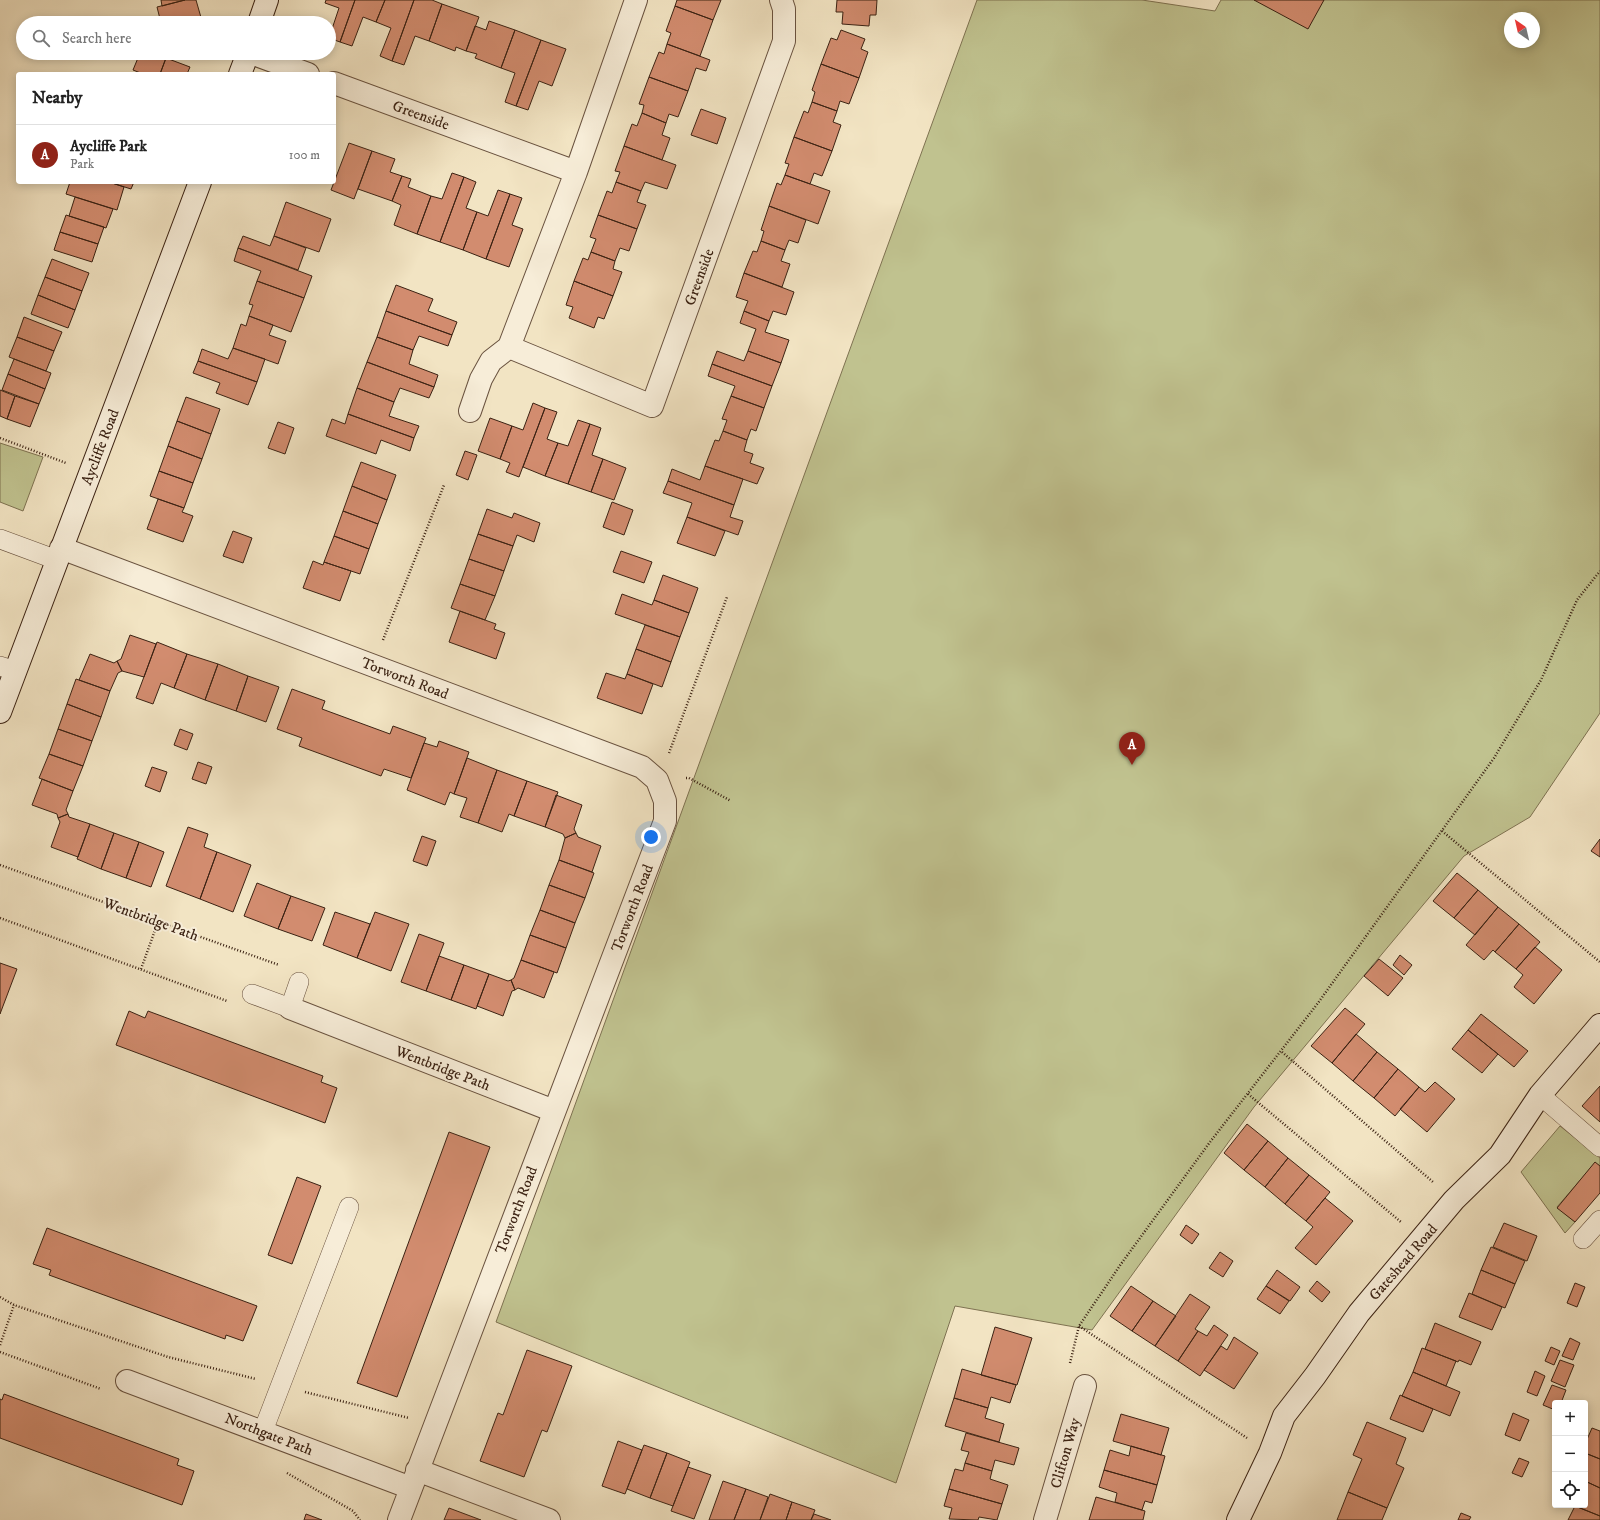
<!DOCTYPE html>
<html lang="en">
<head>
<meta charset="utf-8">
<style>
	:root { --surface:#fff; --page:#f2f2f2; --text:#222; --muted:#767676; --line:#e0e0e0; --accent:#8f2418 }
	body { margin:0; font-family:"IM FELL DW Pica",serif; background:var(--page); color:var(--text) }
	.controls { position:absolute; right:12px; bottom:12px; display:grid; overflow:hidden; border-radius:4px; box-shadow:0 2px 10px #0003 }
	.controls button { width:36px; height:36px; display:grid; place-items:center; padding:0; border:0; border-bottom:1px solid var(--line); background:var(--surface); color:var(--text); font:20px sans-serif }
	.compass { position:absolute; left:1504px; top:12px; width:36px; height:36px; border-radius:50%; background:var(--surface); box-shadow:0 2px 10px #0003; rotate:326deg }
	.you { position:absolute; left:651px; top:837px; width:14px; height:14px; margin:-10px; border:3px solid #fff; border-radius:50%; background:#1a73e8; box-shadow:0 0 0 6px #1a73e833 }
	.badge { display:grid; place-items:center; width:26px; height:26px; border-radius:50%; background:var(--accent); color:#fff; font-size:13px; font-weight:700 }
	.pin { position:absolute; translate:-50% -33px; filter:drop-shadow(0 1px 2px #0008) }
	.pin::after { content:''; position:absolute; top:21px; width:14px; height:12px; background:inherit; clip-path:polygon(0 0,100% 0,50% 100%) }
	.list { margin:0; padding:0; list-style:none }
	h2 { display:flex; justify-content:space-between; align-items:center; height:52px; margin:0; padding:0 16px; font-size:17px }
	h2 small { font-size:13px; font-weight:400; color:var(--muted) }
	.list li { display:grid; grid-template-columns:26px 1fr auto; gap:12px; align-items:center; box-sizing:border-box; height:60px; padding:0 16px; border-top:1px solid var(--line) }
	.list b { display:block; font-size:15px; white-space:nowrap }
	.list p { margin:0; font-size:13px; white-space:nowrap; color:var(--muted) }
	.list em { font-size:13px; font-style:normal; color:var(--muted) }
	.icon { flex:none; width:22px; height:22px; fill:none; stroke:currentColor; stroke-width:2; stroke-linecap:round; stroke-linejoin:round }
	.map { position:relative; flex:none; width:1600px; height:1520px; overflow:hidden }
	.search { position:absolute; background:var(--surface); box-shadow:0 2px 10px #0003; left:16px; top:16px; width:320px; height:44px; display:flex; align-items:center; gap:10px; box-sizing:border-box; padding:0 14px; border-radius:22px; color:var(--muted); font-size:15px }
	.panel { position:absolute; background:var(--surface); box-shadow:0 2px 10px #0003; left:16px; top:72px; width:320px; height:112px; border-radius:4px }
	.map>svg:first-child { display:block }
	.green { fill:#c0c28f; stroke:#7e7251; fill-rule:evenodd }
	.building { fill:#d28c6f; stroke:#3b2213 }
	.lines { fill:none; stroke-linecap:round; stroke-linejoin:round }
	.lane-casing { stroke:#69523f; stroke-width:20 }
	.street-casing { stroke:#69523f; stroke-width:24 }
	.secondary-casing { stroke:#3b2213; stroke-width:24 }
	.path { stroke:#3b2213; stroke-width:2.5; stroke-dasharray:1 2; stroke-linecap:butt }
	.lane { stroke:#f7edd8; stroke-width:19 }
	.street { stroke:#f7edd8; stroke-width:22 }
	.secondary { stroke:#f7edd8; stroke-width:22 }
	.labels { text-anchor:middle; stroke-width:4; stroke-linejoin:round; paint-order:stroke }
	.street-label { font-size:15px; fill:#3b2213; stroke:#f7edd8 }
</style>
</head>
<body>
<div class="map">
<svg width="1600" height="1520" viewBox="0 0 1600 1520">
	<rect width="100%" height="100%" fill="#f2e4c3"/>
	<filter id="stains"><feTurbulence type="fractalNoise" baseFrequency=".005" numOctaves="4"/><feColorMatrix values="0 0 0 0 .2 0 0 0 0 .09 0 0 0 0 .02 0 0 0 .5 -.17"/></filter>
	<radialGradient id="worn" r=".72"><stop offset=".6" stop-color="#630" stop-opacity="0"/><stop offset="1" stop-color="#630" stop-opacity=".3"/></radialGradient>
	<path class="green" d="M977 0H1142L1215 11 1221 0H1600V713L1530 817 1464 856 1254 1107 1092 1330 955 1306 896 1483 496 1322ZM1510 18H1534V42H1510Z
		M0 443 43 457 23 511 0 502Z
		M1560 1126 1600 1158V1166L1595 1163 1557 1207 1575 1222 1565 1233 1521 1172Z"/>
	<path class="building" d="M161 0H185L162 6Z
		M185 0H196L202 21 195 23H161L157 7Z
		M326 0H355L340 42 329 38 339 8 325 3Z
		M355 0H385L376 22 363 17 352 46 340 42Z
		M385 0H414L392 61 380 56 391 28 376 22Z
		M414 0H432L442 4 429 41 415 36 404 65 392 61Z
		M677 0H721L713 20 675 6Z
		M837 0H877L876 15H870L869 26 842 24 843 12H836Z
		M1254 0H1324L1308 29Z
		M442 4 479 17 466 51 456 47 455 51 429 41Z
		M675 6 713 20 700 56 667 44 671 33 666 31Z
		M489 21 515 30 501 68 475 58 477 54 466 51 475 26 486 30Z
		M515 30 541 40 516 106 505 102 515 73 501 68Z
		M841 30 865 39 861 49 868 52 859 78 821 64 831 38 837 40Z
		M541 40 566 49 552 86 539 81 528 110 516 106Z
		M667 44 710 60 706 71 696 68 688 91 649 77 659 52 664 54Z
		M140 53H153L166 58 160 74H143L133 70Z
		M166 58 190 67 187 74H160Z
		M821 64 859 78 849 104 840 101 837 111 812 102 815 92 812 90Z
		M649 77 688 91 678 117 669 114 666 123 642 113 644 105 639 104Z
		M812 102 837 111 833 122 841 125 832 151 794 137 804 111 808 113Z
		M701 109 726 118 717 144 691 135Z
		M642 113 666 123 662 135 670 138 662 160 624 146 632 124 637 126Z
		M794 137 832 151 822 176 814 173 810 184 785 175 789 164 785 163Z
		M349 143 372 151 354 199 331 190Z
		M624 146 676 165 667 189 645 182 641 191 616 182 620 172 615 171Z
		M372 151 395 159 390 172 402 176 392 201 358 189Z
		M452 173 464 177 440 242 417 234 431 196 442 199Z
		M785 175 830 191 818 224 769 206 777 183 781 185Z
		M402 176 411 179 408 187 431 196 417 234 394 225 401 205 392 201Z
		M464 177 476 182 466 208 477 212 463 250 440 242Z
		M70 182H109L124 187 117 210 66 194Z
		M109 182H134L131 189Z
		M616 182 641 191 637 202 646 205 637 229 598 215 607 191 612 193Z
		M498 190 510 194 486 259 463 250 477 212 488 216Z
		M510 194 522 198 512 225 523 229 509 267 486 259Z
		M75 197 113 209 106 228 69 216Z
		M286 202 331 219 319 252 274 236Z
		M769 206 806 220 798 243 789 240 785 250 761 241 764 231 761 230Z
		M66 215 104 227 98 244 60 232Z
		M598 215 637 229 629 251 620 248 615 261 591 252 596 239 590 237Z
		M60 232 98 244 92 262 54 250Z
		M243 236 270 246 274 236 306 248 298 270 238 248Z
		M761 241 785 250 781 261 790 264 782 287 744 273 753 251 757 252Z
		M238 248 312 276 304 298 257 281 261 271 234 261Z
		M591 252 615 261 613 269 622 272 613 296 574 281 583 258 588 260Z
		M52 259 89 273 82 291 45 277Z
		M744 273 794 292 786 315 773 311 769 321 744 311 748 301 736 297Z
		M45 277 82 291 75 310 38 295Z
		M257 281 304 298 291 332 249 316 253 305 249 304Z
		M574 281 613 296 604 319 598 317 594 328 569 318 573 307 566 305Z
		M396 285 433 299 428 311 457 322 452 335 386 311Z
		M38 295 75 310 68 328 31 314Z
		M386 311 452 335 448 346 419 336 413 350 377 337Z
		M744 311 769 321 765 332 789 340 781 363 748 351 756 329 740 323Z
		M249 316 273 325 269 335 286 341 278 364 233 348 241 324 246 326Z
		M24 317 62 332 54 351 17 337Z
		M17 337 54 351 46 371 9 357Z
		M377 337 413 350 409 364 438 375 434 387 367 362Z
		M233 348 265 359 257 382 198 361 202 349 228 359Z
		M717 351 744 361 748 351 781 363 772 386 712 364Z
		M14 359 51 373 45 389 8 374Z
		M198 361 257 382 248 405 216 393 220 383 193 373Z
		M367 362 434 387 429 398 400 388 394 402 357 388Z
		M712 364 772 386 764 408 731 396 735 386 708 376Z
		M8 374 45 389 39 404 2 390Z
		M357 388 394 402 389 416 419 426 414 438 348 414Z
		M0 390 15 396 7 419 0 416Z
		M15 396 39 404 30 427 7 419Z
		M731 396 764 408 756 431 751 429 747 440 723 431 727 420 722 419Z
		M186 397 220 409 211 434 177 421Z
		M533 403 545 408 519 477 506 472 510 463 500 459 512 426 523 430Z
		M545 408 557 412 547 439 558 443 545 476 523 467Z
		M348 414 414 438 410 451 381 440 376 454 326 436 332 419 345 424Z
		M490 418 512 426 500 459 478 451Z
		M578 420 590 424 568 484 545 476 558 443 568 446Z
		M177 421 211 434 202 459 168 446Z
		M278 422 294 428 285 454 268 448Z
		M590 424 601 428 592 455 603 459 591 492 568 484Z
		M723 431 747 440 744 451 753 454 750 463 764 468 757 484 705 466 715 440 719 441Z
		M168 446 202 459 193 483 159 471Z
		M465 451 477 455 468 480 456 475Z
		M603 459 626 468 614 500 591 492Z
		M361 462 396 475 387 500 352 486Z
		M705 466 743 479 734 505 668 481 672 469 700 480Z
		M159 471 193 483 184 508 150 496Z
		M668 481 734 505 730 517 743 521 738 535 687 517 692 503 663 493Z
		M352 486 387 500 378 524 343 511Z
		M158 499 184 508 182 512 193 516 183 542 147 529Z
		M612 502 633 510 624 535 603 527Z
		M487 509 512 518 514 513 540 523 534 542 517 535 513 546 478 534Z
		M343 511 378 524 369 549 334 536Z
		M687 517 725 531 715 556 677 543Z
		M233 531 252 538 243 563 223 556Z
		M478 534 513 546 504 571 469 559Z
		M334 536 369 549 360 574 324 562Z
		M621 551 652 562 644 583 613 572Z
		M469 559 504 571 495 596 460 584Z
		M313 561 323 565 324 562 351 571 340 601 303 588Z
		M663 575 698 588 689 613 654 600Z
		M460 584 495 596 485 620 451 608Z
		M622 594 652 605 654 600 689 613 680 637 615 614Z
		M460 611 496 624 494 629 505 633 496 659 449 642Z
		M645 625 680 637 671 662 636 649Z
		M130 635 156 644 144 677 122 671 117 661 121 659Z
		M157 642 187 654 174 688 161 683 153 704 136 698Z
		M636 649 671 662 662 687 627 674Z
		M90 654 114 663 117 661 122 671 118 673 110 691 79 680Z
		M187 654 218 664 205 700 174 688Z
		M218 664 248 676 236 711 205 700Z
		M606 673 625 679 627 674 653 684 642 714 597 698Z
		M248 676 279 687 266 722 236 711Z
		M76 679 110 691 101 717 67 704Z
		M292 689 325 701 322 709 390 734 393 726 426 738 411 778 384 769 381 776 299 746 302 738 277 729Z
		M67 704 101 717 92 741 58 729Z
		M58 729 92 741 83 766 49 754Z
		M180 729 193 734 187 750 174 745Z
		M439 741 469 752 454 794 450 792 445 805 407 790 424 743 437 747Z
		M49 754 83 766 73 791 39 778Z
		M467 758 497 770 478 823 460 817 467 798 454 794Z
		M198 762 212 767 206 784 192 779Z
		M152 767 167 772 160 792 145 786Z
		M497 770 527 781 514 816 509 814 502 832 478 823Z
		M42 779 73 791 66 810 68 814 58 818 57 814 32 805Z
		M527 781 558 792 545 827 514 816Z
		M556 795 582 805 574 829 576 833 565 838 563 834 545 827Z
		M68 814 69 817 90 824 78 857 51 847 60 822 58 818Z
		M90 824 114 833 101 869 77 859Z
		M188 827 208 834 204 847 217 852 200 899 166 886Z
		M114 833 139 842 126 878 101 869Z
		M576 833 578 837 601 846 592 872 559 860 565 838Z
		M422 836 436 841 427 866 413 861Z
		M1600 839V857L1591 851Z
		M139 842 164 852 151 887 126 878Z
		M217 852 251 865 233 912 200 899Z
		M559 860 594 873 585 898 549 885Z
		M1457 873 1478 890 1454 918 1433 901Z
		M257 883 291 896 278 929 244 916Z
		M549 885 585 898 575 923 540 910Z
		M1478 890 1498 907 1475 935 1454 918Z
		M291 896 325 908 312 941 278 929Z
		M1498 907 1519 924 1495 952 1493 950 1484 960 1466 945Z
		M540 910 575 923 566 948 530 935Z
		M335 912 370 924 357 958 323 945Z
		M375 912 409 924 391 971 357 958Z
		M1519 924 1540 942 1516 969 1495 952Z
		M419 934 444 943 426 991 401 982Z
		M530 935 566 948 557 973 521 960Z
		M1535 947 1562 970 1534 1004 1514 987 1523 975 1516 969Z
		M1400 955 1412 965 1404 975 1393 965Z
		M439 956 464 965 451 1000 426 991Z
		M1379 959 1403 978 1388 996 1364 976Z
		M521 960 554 972 544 998 518 988 515 990 511 980 514 978Z
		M0 963 17 969 0 1014Z
		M464 965 489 974 476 1009 451 1000Z
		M489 974 508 981 511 980 515 990 512 991 503 1016 477 1006Z
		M1345 1008 1365 1024 1332 1063 1311 1046Z
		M129 1011 145 1018 148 1011 323 1076 321 1082 337 1088 325 1123 116 1045Z
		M1481 1014 1528 1051 1514 1067 1468 1030Z
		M1468 1030 1498 1054 1482 1073 1452 1049Z
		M1356 1034 1377 1052 1353 1081 1332 1063Z
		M1377 1052 1398 1069 1374 1098 1353 1081Z
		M1398 1069 1419 1087 1395 1116 1374 1098Z
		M1435 1082 1455 1099 1427 1132 1400 1109 1419 1087 1425 1092Z
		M1600 1086V1122L1582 1106Z
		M1247 1124 1268 1141 1244 1170 1224 1153Z
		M449 1132 490 1147 397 1397 357 1383Z
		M1268 1141 1288 1158 1265 1187 1244 1170Z
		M1288 1158 1309 1175 1285 1204 1265 1187Z
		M1595 1162 1600 1166V1193L1575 1222 1557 1208Z
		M1309 1175 1330 1192 1306 1221 1285 1204Z
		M297 1177 321 1186 292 1264 268 1255Z
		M1325 1198 1353 1221 1316 1265 1295 1248 1313 1227 1306 1221Z
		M1504 1223 1537 1236 1527 1261 1493 1247Z
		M1186 1225 1199 1234 1192 1244 1180 1235Z
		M47 1228 257 1306 243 1341 226 1335 225 1339 49 1275 51 1270 33 1264Z
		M1491 1247 1525 1261 1515 1284 1481 1270Z
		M1220 1252 1233 1261 1223 1277 1209 1268Z
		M1277 1270 1300 1287 1290 1301 1266 1286Z
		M1481 1270 1515 1284 1505 1308 1472 1294Z
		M1317 1281 1330 1292 1322 1302 1309 1291Z
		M1575 1283 1585 1287 1577 1307 1567 1303Z
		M1131 1286 1153 1301 1132 1331 1110 1316Z
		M1266 1286 1289 1301 1280 1314 1257 1299Z
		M1469 1293 1502 1307 1492 1330 1459 1317Z
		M1190 1294 1210 1307 1195 1329 1198 1331 1178 1361 1155 1346Z
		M1153 1301 1176 1316 1155 1346 1132 1331Z
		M1435 1323 1481 1342 1471 1365 1459 1360 1458 1362 1425 1349Z
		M1214 1325 1228 1335 1200 1376 1178 1361 1198 1331 1207 1336Z
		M995 1327 1032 1338 1017 1385 981 1375Z
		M1234 1337 1258 1353 1234 1389 1204 1370 1221 1346 1227 1350Z
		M1570 1338 1580 1343 1573 1360 1562 1356Z
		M1551 1347 1560 1351 1554 1365 1545 1361Z
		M1422 1348 1456 1361 1446 1386 1413 1372Z
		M527 1350 572 1366 547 1432 542 1430 524 1477 480 1461 498 1413 503 1415Z
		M1560 1360 1574 1365 1565 1387 1551 1381Z
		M962 1369 1016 1385 1010 1403 991 1397 988 1408 954 1398Z
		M1535 1371 1545 1376 1537 1396 1527 1392Z
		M1413 1372 1460 1392 1450 1416 1402 1396Z
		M1552 1385 1566 1390 1561 1403H1555V1410L1543 1405Z
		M4 1394 179 1459 177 1465 194 1471 182 1505 0 1438V1399L2 1400Z
		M1400 1395 1433 1409 1423 1432 1390 1419Z
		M954 1398 988 1408 985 1418 1004 1424 999 1442 945 1426Z
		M1513 1413 1529 1420 1520 1441 1505 1435Z
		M1121 1414 1169 1428 1161 1455 1113 1441Z
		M1367 1422 1406 1438 1396 1464 1404 1468 1387 1508 1348 1492 1362 1459 1353 1455Z
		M1592 1428 1600 1431V1459L1585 1453V1444Z
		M966 1433 1019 1448 1014 1465 995 1460 992 1471 965 1463 969 1452 961 1450Z
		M618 1441 642 1450 625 1494 602 1486Z
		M644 1445 667 1453 650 1498 627 1489Z
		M1131 1446 1165 1456 1157 1485 1104 1470 1110 1450 1129 1456Z
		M667 1453 690 1462 673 1506 650 1498Z
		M1585 1453 1600 1459V1488L1585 1481Z
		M1519 1458 1529 1462 1522 1477 1512 1473Z
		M965 1463 992 1471 990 1479 1008 1485 1002 1504 949 1489 955 1469 963 1471Z
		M688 1467 711 1475 694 1519 671 1511Z
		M1104 1470 1157 1485 1152 1503 1145 1501 1142 1510 1115 1502 1117 1493 1099 1487Z
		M723 1481 746 1489 734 1520H709Z
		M1585 1481 1600 1488V1516L1575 1506 1585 1505Z
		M746 1489 768 1497 760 1520H734Z
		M949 1489 1002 1504 997 1520 979 1517 978 1520 949 1519 952 1508 944 1506Z
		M1348 1492 1387 1508 1382 1520H1337Z
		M770 1494 792 1502 786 1520H760Z
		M1096 1497 1145 1511 1143 1520H1089Z
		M792 1502 815 1510 811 1520H786Z
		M1575 1506 1600 1516V1520H1568Z
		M449 1508 481 1520H444Z
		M1461 1513 1471 1517 1469 1520H1458Z
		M306 1514 322 1520H304Z
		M814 1514 831 1520H811Z"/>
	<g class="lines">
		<g class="lane-casing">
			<path id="lane" d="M0 539 57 560
				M0 666 16 671
				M252 994 290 1008 299 982
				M1540 1095 1600 1147
				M1583 1239 1600 1220
				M263 1431 349 1207"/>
		</g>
		<g class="street-casing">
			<path id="street" d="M251 53 308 74
				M334 83 576 172 509 347 652 406 784 41V9L781 0
				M576 172 636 0
				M470 411 481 379 491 361 509 347
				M61 548 642 767 657 780 665 801V821L399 1520
				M290 1008 554 1111
				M127 1381 411 1488
				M417 1470 549 1520
				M1045 1520 1085 1386"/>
		</g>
		<g class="secondary-casing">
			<path id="secondary" d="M259 23 267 0
				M240 74 248 53
				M0 712 200 182
				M1238 1520 1270 1453 1284 1416 1315 1376 1359 1313 1454 1200 1500 1155 1540 1095 1600 1025"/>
		</g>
		<path class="path" d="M0 438 66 463
			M383 640 444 485
			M669 753 727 597
			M686 778H689L731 801
			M1442 831 1600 962
			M0 865 279 965
			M0 918 227 1001
			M141 969 158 922
			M1282 1052 1433 1182
			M1248 1094 1401 1222
			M0 1297 14 1305 168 1357 256 1379
			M1079 1326 1247 1438
			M0 1345 14 1305
			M0 1352 101 1389
			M1070 1363 1079 1326 1121 1264 1210 1142 1318 1003 1494 758 1541 680 1577 600 1600 571
			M305 1392 409 1418
			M287 1473 353 1511 360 1520"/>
		<use href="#lane" class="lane"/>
		<use href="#street" class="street"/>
		<use href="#secondary" class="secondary"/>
	</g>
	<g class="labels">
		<g class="street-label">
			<text transform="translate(421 115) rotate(20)" y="5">Greenside</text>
			<text transform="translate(699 277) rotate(-70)" y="5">Greenside</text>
			<text transform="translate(100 447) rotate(-69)" y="5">Aycliffe Road</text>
			<text transform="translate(405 678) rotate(21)" y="5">Torworth Road</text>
			<text transform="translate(632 908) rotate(-69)" y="5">Torworth Road</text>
			<text transform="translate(151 919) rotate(20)" y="5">Wentbridge Path</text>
			<text transform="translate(443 1068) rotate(21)" y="5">Wentbridge Path</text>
			<text transform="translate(516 1210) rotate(-69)" y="5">Torworth Road</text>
			<text transform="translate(1403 1262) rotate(-49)" y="5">Gateshead Road</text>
			<text transform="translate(269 1434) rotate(21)" y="5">Northgate Path</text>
			<text transform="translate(1065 1453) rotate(-74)" y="5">Clifton Way</text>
		</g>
	</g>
	<rect width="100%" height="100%" filter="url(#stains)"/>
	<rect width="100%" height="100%" fill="url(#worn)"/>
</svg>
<div class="controls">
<button>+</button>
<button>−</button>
<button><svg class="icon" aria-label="locate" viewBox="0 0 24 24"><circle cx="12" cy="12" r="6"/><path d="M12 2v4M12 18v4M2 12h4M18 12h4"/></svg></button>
</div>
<svg class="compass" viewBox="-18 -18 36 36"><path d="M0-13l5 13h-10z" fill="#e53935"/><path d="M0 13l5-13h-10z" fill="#767676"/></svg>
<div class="you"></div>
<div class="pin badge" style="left:1132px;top:765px">A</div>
<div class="search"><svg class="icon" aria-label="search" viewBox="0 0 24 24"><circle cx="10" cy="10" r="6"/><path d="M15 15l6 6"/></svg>Search here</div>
<section class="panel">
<h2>Nearby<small></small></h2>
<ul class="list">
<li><span class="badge">A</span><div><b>Aycliffe Park</b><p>Park</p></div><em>100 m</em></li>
</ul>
</section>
</div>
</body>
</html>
